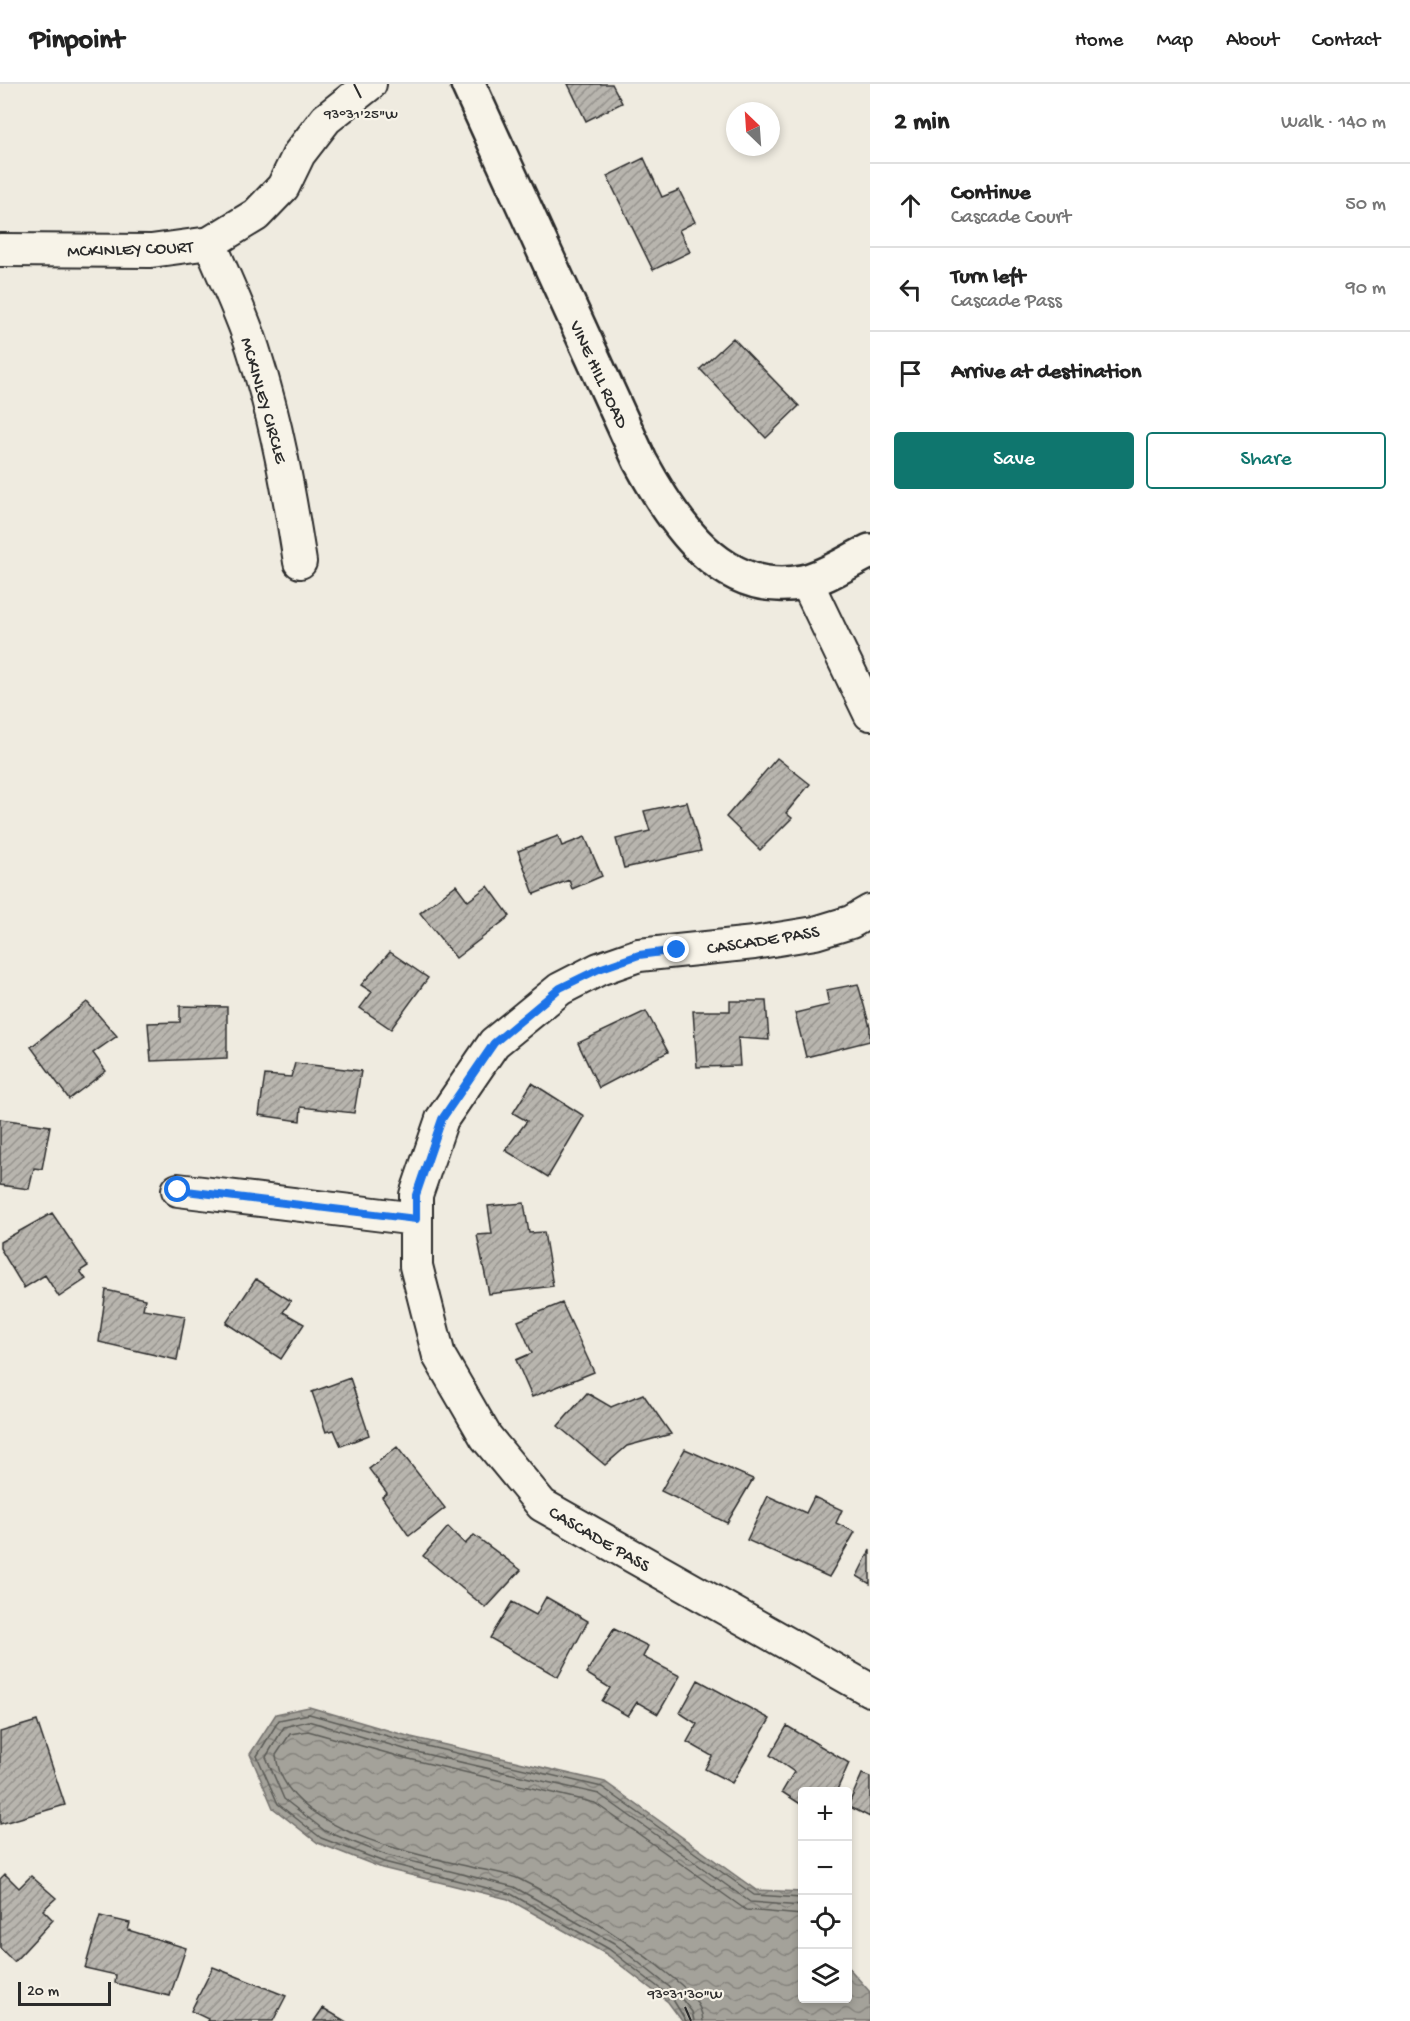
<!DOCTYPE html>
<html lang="en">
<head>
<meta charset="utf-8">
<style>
	:root { --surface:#fff; --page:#f6f6f6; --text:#222; --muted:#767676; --line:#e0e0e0; --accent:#0f766e }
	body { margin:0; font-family:"Gochi Hand",sans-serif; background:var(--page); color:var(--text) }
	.controls { position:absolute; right:18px; bottom:18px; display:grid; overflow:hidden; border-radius:6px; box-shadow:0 3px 9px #0003 }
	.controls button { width:54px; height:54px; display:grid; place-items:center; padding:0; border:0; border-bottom:2px solid var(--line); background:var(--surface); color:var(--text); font:30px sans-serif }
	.compass { position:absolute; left:726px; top:18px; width:54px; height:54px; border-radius:50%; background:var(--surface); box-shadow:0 3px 9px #0003; rotate:335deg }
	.scale { position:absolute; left:18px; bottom:15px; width:93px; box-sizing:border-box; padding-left:6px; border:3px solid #2b2b2b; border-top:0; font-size:16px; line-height:21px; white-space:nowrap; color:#2b2b2b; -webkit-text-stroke:4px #f7f3e8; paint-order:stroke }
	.stop { position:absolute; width:18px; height:18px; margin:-14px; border:4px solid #1a73e8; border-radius:50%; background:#fff }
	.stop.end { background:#1a73e8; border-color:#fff; box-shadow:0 2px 6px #0008 }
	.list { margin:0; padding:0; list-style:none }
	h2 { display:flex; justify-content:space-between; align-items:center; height:78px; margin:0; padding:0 24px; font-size:26px }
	h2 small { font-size:20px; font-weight:400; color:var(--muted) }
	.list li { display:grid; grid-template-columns:39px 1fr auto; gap:18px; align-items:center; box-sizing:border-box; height:84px; padding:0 24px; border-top:2px solid var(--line) }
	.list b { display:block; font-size:22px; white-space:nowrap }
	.list p { margin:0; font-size:20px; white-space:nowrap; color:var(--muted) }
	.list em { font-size:20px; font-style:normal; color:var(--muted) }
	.actions { display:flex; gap:12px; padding:18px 24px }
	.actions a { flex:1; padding:14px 0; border:2px solid var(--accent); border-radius:6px; text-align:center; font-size:21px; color:var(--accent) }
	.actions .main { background:var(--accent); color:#fff }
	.icon { flex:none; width:33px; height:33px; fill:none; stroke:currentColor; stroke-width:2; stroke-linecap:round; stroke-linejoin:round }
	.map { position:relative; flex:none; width:870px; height:1937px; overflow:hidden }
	header { display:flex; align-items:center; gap:36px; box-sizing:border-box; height:84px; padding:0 30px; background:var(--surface); border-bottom:2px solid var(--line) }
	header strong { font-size:28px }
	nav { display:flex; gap:33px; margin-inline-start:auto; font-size:21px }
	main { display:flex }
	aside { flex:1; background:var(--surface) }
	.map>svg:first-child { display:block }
	.water { fill:url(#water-waves); stroke:#74726e; stroke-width:1.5 }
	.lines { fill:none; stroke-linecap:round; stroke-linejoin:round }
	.shore { stroke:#5b5b57; stroke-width:1.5 }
	.building { fill:url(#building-hatch); stroke:#2b2b2b; stroke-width:1.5 }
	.street-casing { stroke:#2b2b2b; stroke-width:36 }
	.secondary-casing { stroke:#2b2b2b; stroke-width:38 }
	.street { stroke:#f7f3e8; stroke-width:32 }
	.secondary { stroke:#f7f3e8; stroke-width:33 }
	.route { stroke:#1a73e8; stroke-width:8 }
	.ticks { fill:none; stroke:#2b2b2b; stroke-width:2 }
	.labels { text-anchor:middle; stroke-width:4.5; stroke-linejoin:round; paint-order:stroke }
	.street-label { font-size:18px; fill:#2b2b2b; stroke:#f7f3e8 }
	.ticks-label { font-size:15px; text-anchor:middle; fill:#2b2b2b; stroke:#f7f3e8; stroke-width:4.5; stroke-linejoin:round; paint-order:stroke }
</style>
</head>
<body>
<header>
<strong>Pinpoint</strong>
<nav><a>Home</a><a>Map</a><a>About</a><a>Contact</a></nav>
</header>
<main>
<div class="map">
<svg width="870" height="1937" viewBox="0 0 870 1937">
	<defs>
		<pattern id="water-waves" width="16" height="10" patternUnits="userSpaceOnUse" patternTransform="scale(1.5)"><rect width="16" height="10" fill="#a4a29a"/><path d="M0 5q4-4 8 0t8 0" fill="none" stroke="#86847e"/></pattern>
		<pattern id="building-hatch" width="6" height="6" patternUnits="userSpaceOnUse" patternTransform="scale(1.5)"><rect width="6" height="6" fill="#b8b5ae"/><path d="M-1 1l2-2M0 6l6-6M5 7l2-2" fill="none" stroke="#96938e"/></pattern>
	</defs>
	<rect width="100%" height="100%" fill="#efebe0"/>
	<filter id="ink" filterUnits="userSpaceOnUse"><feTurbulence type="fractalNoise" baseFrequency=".0167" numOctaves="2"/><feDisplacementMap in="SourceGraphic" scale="12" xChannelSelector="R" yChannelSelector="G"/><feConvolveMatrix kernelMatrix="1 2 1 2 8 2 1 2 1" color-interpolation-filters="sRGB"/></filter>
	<g filter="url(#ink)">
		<path class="water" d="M309 1623 411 1653 605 1698 756 1806 802 1808V1914H848V1883L870 1908V1937H682L668 1918 606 1870 508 1815 382 1784 318 1759 273 1724 250 1670 276 1630Z"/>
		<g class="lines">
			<path class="shore" d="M686 1937 672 1914 609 1865 511 1810 384 1778 321 1754 278 1720 257 1672 279 1636 309 1630 409 1658 602 1703 754 1811 802 1814
				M694 1937 692 1928 677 1909 614 1859 514 1803 386 1771 325 1747 284 1715 266 1673 284 1643 308 1637 408 1666 599 1710 750 1818 802 1822
				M703 1937C702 1913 675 1896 658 1882 615 1849 568 1819 519 1795 505 1789 489 1787 474 1784 415 1769 283 1747 276 1671L290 1650 308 1647 405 1674 595 1719 746 1826 802 1831"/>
		</g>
		<path class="building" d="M568 0H612L622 19 586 37Z
			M644 74 662 113 679 106 695 138 679 146 690 168 653 186 607 92Z
			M733 254 799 322 766 354 700 285Z
			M777 674 810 700 786 729 792 734 760 766 726 733Z
			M687 718 701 767 624 784 616 755 650 747 644 727Z
			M558 752 562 762 585 753 602 792 572 805 569 796 534 810 518 767Z
			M456 801 468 817 488 802 510 832 456 874 420 829Z
			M390 868 428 894 391 945 360 924 372 908 361 901Z
			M858 900 870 943V957L806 973 795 929 829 921 826 906Z
			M730 917H766L769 956 738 954 740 982 697 983 693 927H730Z
			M87 918 117 952 93 969 106 987 69 1015 31 963Z
			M180 922 227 923V974L151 977 148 939 180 938Z
			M646 927 668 968 599 1004 578 959Z
			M295 979 361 987 354 1029 301 1023 300 1037 259 1031 265 991 291 993Z
			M532 999 584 1032 548 1093 505 1066 527 1037 513 1029Z
			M0 1035 50 1042 42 1085 34 1084 29 1105 0 1101Z
			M524 1119 529 1149 544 1148 553 1202 489 1210 477 1151 492 1150 488 1122Z
			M52 1129 88 1182 80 1187 86 1195 59 1213 45 1191 24 1204 0 1164V1158Z
			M256 1195 291 1217 283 1228 304 1240 281 1275 226 1239Z
			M106 1206 145 1215 143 1225 185 1232 177 1276 99 1258Z
			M562 1219 594 1288 532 1313 516 1276 532 1269 518 1237Z
			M350 1294 369 1351 341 1362 334 1346 326 1348 312 1308Z
			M587 1309 611 1323 643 1310 671 1350 627 1362 605 1381 558 1342Z
			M397 1363 445 1424 409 1452 382 1413 387 1409 369 1385Z
			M685 1365 753 1395 727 1439 661 1407Z
			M768 1412 806 1429 814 1413 842 1426 836 1439 855 1448 829 1493 747 1456Z
			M448 1443 465 1460 474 1451 521 1486 486 1524 423 1472Z
			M870 1466V1500L857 1492Z
			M546 1513 588 1537 558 1593 490 1554 512 1518 536 1531Z
			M614 1545 648 1562 643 1573 680 1592 658 1630 637 1618 628 1632 602 1617 610 1604 586 1589Z
			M698 1596 770 1635 732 1699 705 1685 712 1672 687 1658 697 1640 680 1629Z
			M37 1637 65 1721 0 1740V1648Z
			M787 1642 849 1679 836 1708H802V1721L782 1708 794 1688 770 1671Z
			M862 1690 870 1693V1733L848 1722Z
			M5 1790 19 1804 31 1792 56 1814 43 1826 53 1836 14 1878 0 1864V1795Z
			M100 1832 130 1839 128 1846 186 1864 170 1912 115 1899 116 1891 85 1884Z
			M213 1883 286 1912 273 1937H207L208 1935 191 1927Z
			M323 1924 345 1937H314Z"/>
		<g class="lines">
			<g class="street-casing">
				<path id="street" d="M210 159C225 196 244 233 255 271 277 339 289 408 300 478
					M0 166 151 167 210 159 256 131 283 103 299 70 326 35 370 0
					M806 497 870 630
					M870 827 851 838 815 849 754 859 639 871 599 885 560 905 494 959 442 1035 416 1111V1182L439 1272 486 1353 542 1421 870 1606
					M178 1106 416 1135"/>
			</g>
			<g class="secondary-casing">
				<path id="secondary" d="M468 0 640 377C673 438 722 514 803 498 826 493 849 477 870 467"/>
			</g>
			<use href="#street" class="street"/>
			<use href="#secondary" class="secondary"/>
		</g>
	</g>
	<g class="lines" filter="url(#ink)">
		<path class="route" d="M178 1106 416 1135V1111L442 1035 494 959 560 904 599 885 639 871 677 866"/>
	</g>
	<path class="ticks" d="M354 0 361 14M685 1923 691 1937"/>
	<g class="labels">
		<g class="street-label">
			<text transform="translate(130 164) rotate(-2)" y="6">MCKINLEY COURT</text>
			<text transform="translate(600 290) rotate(65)" y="6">VINE HILL ROAD</text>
			<text transform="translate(265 316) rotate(74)" y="6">MCKINLEY CIRCLE</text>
			<text transform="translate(763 855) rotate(-9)" y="6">CASCADE PASS</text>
			<text transform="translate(600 1454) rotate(30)" y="6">CASCADE PASS</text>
		</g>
	</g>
	<g class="ticks-label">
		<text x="361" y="34">93°31'25"W</text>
		<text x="685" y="1914">93°31'30"W</text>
	</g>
</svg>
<div class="controls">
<button>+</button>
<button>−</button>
<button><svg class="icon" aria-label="locate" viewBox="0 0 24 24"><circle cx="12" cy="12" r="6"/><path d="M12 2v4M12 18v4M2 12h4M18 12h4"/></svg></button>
<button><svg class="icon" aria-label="layers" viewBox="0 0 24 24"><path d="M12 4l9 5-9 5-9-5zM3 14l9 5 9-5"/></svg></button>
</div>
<svg class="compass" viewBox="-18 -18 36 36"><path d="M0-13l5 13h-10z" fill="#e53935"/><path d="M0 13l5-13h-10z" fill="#767676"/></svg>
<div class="scale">20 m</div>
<div class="stop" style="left:178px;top:1106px"></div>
<div class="stop end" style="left:677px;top:866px"></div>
</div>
<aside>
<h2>2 min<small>Walk · 140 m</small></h2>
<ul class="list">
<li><svg class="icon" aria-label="ahead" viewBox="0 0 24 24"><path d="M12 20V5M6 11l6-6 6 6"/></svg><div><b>Continue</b><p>Cascade Court</p></div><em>50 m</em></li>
<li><svg class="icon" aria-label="left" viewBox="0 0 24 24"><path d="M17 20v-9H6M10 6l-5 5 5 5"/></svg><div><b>Turn left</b><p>Cascade Pass</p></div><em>90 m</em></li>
<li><svg class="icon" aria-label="arrive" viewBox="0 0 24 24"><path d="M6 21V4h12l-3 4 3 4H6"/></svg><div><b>Arrive at destination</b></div></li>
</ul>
<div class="actions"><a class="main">Save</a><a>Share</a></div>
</aside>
</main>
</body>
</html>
